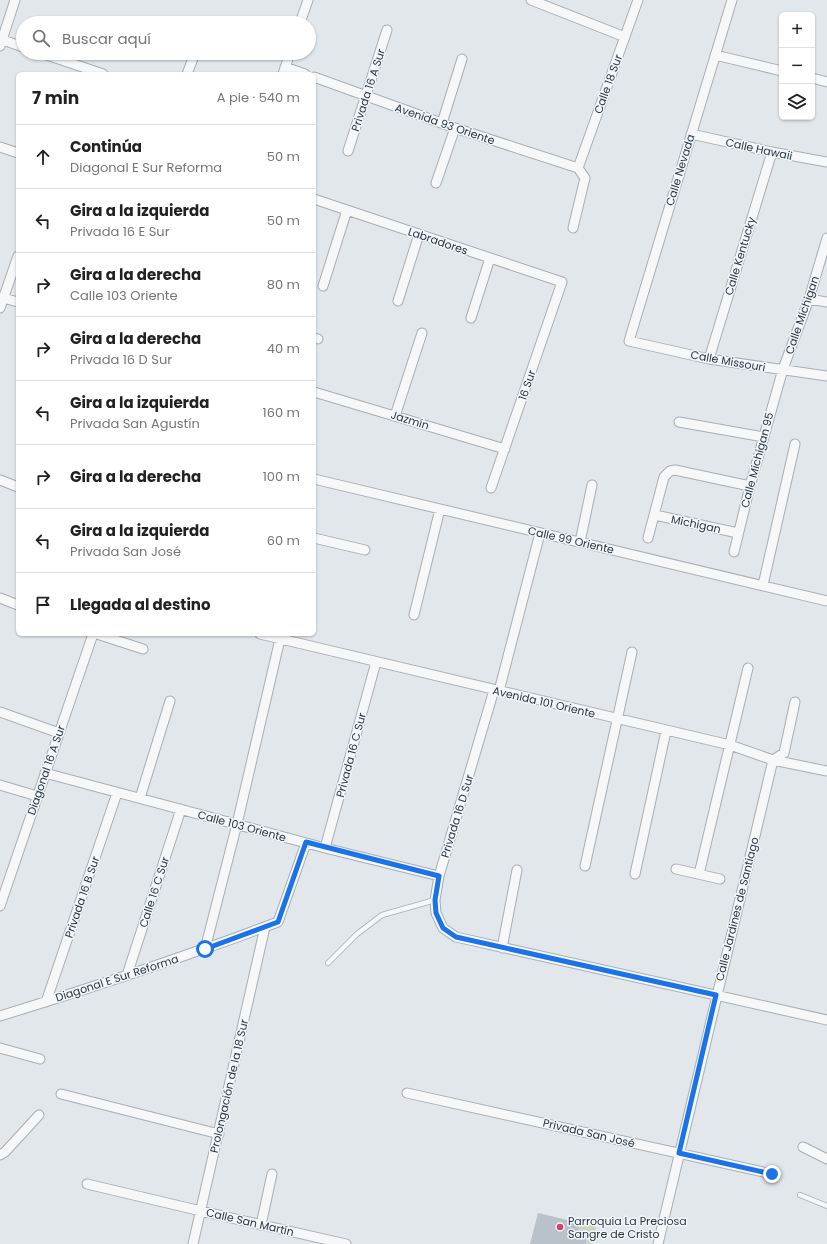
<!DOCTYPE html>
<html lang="es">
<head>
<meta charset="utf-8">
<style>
	:root { --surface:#fff; --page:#f2f2f2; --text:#222; --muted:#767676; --line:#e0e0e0 }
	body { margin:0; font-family:Poppins,sans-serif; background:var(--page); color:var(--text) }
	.controls { position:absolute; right:12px; top:12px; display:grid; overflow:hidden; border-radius:6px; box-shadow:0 1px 3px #0004 }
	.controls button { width:36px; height:36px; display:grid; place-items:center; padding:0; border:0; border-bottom:1px solid var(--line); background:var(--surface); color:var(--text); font:20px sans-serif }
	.stop { position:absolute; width:12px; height:12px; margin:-9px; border:3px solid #1a73e8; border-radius:50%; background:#fff }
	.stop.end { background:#1a73e8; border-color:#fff; box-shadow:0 1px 4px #0008 }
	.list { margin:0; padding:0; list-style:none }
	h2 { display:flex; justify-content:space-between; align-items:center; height:52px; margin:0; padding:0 16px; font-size:17px }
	h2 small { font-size:13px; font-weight:400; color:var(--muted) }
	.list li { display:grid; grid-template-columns:26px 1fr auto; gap:12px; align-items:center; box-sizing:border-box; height:64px; padding:0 16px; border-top:1px solid var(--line) }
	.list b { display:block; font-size:15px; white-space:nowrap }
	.list p { margin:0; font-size:13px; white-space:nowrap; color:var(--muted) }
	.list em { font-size:13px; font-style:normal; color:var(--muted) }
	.icon { flex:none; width:22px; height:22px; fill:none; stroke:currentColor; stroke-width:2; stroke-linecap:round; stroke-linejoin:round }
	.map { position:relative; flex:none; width:827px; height:1244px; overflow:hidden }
	.search { position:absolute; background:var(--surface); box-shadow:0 1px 3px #0004; left:16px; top:16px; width:300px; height:44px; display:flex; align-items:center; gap:10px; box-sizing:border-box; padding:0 14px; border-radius:22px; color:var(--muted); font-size:15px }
	.panel { position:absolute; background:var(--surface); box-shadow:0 1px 3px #0004; left:16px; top:72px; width:300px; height:564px; border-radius:6px }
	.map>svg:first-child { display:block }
	.green { fill:#cad6c3 }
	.building { fill:#b9c1ca }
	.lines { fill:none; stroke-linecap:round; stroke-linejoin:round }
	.lane-casing { stroke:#a7aeb6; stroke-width:6 }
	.street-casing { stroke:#a7aeb6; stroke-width:11 }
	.lane { stroke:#f6f7f9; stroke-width:4.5 }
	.street { stroke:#f6f7f9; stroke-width:9 }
	.route { stroke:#1a73e8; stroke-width:5 }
	.poi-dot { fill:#d64267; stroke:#f2f6f8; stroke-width:1.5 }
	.labels { text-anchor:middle; stroke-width:3; stroke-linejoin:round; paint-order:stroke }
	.street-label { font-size:11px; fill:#293645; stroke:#f2f6f8 }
	.poi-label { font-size:11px; fill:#293645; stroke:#f2f6f8; text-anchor:start }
</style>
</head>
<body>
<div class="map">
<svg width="827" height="1244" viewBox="0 0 827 1244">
	<rect width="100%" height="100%" fill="#e2e7eb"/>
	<path class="green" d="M580 1223 596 1227 591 1244H586L588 1234 578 1231Z"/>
	<path class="building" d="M538 1213 580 1223 578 1231 588 1234 586 1244H530Z"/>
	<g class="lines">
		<g class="lane-casing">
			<path id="lane" d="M328 963 357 934 382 915 435 900
				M800 1195 827 1206"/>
		</g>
		<g class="street-casing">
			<path id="street" d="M531 0 625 37
				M732 0 629 341 709 359 827 376
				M300 23 308 0
				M0 39 23 47
				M0 46 15 0
				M41 53 103 74
				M715 55 782 71
				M285 67 305 74
				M187 74 195 53
				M283 74 290 53
				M314 77 455 128 578 168
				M812 78 827 82
				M442 123 462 59
				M691 134 772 152 827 162
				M0 147 18 153
				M348 151 387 30
				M578 168 638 0
				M436 183 455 128
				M314 199 562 282 491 488
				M573 228 585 178 578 168
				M323 286 347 210
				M0 297 18 302
				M809 299 827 302
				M398 301 419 234
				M0 308 18 256
				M471 318 490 258
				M314 338 318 339
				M709 359 772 152
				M314 392 505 449
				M395 416 422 333
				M679 422 764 437
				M314 479 827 601
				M0 480 18 487
				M655 515 738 533
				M314 538 365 550
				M648 538 664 477 670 471 675 470 750 486
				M580 542 592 485
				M734 552 750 486 783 369 809 299 827 238
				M763 585 795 444
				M0 598 18 605
				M414 615 440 509
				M97 634 143 649
				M260 634 730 745 773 760 827 771
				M494 690 439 876 435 900 436 913 443 928 456 937 827 1020
				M499 691 540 533
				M0 712 59 733
				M773 760 784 753 795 702
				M45 773 325 848 439 876
				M0 785 37 796
				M140 798 170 701
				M325 848 376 662
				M585 866 632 652
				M676 869 720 879
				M635 874 666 731
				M699 874 748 668
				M0 906 93 634
				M502 948 517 870
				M205 949 237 824 280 639
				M127 975 181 809
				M46 1002 117 793
				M0 1016C68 995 136 973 203 949 229 941 253 931 278 922L306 843
				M0 1048 40 1059
				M407 1093 772 1174
				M61 1094 219 1134
				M803 1147 827 1159
				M0 1155 5 1152 39 1115
				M87 1184 201 1211 346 1244
				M261 1225 272 1174
				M193 1244 265 927
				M658 1244 773 760"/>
		</g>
		<use href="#lane" class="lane"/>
		<use href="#street" class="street"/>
	</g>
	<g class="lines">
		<path class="route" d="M205 949 278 922 306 842 439 876 435 900 436 913 443 928 456 937 716 995 679 1153 772 1174"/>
	</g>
	<circle class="poi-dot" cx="560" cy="1227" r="4"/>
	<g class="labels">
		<g class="street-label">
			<text transform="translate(608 84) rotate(-70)" y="4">Calle 18 Sur</text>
			<text transform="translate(368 90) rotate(-72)" y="4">Privada 16 A Sur</text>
			<text transform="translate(445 124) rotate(19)" y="4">Avenida 93 Oriente</text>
			<text transform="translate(759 149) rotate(12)" y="4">Calle Hawaii</text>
			<text transform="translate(680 170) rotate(-73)" y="4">Calle Nevada</text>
			<text transform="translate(438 241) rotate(19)" y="4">Labradores</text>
			<text transform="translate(740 256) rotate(-73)" y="4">Calle Kentucky</text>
			<text transform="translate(802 315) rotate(-71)" y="4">Calle Míchigan</text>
			<text transform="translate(728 361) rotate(10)" y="4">Calle Missouri</text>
			<text transform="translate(527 385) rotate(-71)" y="4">16 Sur</text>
			<text transform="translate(410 420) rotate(17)" y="4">Jazmín</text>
			<text transform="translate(757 460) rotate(-75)" y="4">Calle Michigan 95</text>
			<text transform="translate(696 524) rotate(12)" y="4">Michigan</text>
			<text transform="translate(571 540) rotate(13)" y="4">Calle 99 Oriente</text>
			<text transform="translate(544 702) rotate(13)" y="4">Avenida 101 Oriente</text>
			<text transform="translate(351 755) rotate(-75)" y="4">Privada 16 C Sur</text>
			<text transform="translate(46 770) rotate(-71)" y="4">Diagonal 16 A Sur</text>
			<text transform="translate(457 816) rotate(-73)" y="4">Privada 16 D Sur</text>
			<text transform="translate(242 826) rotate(15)" y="4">Calle 103 Oriente</text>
			<text transform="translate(154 892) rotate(-72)" y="4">Calle 16 C Sur</text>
			<text transform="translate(82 897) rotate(-71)" y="4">Privada 16 B Sur</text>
			<text transform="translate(737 909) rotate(-76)" y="4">Calle Jardines de Santiago</text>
			<text transform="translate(117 978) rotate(-18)" y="4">Diagonal E Sur Reforma</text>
			<text transform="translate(229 1086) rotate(-77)" y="4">Prolongación de la 18 Sur</text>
			<text transform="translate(589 1133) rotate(13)" y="4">Privada San José</text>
			<text transform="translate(250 1222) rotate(13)" y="4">Calle San Martín</text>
		</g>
		<g class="poi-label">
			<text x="568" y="1225">Parroquia La Preciosa<tspan x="568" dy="13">Sangre de Cristo</tspan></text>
		</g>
	</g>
</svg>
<div class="controls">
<button>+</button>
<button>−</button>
<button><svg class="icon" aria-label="layers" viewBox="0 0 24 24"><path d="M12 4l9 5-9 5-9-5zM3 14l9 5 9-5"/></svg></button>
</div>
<div class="stop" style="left:205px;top:949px"></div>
<div class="stop end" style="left:772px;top:1174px"></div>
<div class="search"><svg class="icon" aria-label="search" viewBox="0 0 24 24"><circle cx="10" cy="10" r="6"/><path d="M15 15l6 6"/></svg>Buscar aquí</div>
<section class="panel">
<h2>7 min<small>A pie · 540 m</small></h2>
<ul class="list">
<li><svg class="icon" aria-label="ahead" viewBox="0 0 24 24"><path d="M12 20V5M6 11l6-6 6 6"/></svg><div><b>Continúa</b><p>Diagonal E Sur Reforma</p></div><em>50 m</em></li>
<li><svg class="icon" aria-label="left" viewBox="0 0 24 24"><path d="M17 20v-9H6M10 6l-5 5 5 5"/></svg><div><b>Gira a la izquierda</b><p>Privada 16 E Sur</p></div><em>50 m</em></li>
<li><svg class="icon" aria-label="right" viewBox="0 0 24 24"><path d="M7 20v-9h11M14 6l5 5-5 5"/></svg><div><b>Gira a la derecha</b><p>Calle 103 Oriente</p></div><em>80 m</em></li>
<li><svg class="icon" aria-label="right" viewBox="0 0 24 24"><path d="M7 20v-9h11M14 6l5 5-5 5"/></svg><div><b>Gira a la derecha</b><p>Privada 16 D Sur</p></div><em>40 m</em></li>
<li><svg class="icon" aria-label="left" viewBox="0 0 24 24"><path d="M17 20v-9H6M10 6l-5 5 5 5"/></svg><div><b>Gira a la izquierda</b><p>Privada San Agustín</p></div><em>160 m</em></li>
<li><svg class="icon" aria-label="right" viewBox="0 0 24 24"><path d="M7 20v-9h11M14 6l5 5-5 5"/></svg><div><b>Gira a la derecha</b></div><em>100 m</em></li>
<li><svg class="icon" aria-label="left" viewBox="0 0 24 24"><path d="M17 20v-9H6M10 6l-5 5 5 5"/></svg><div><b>Gira a la izquierda</b><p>Privada San José</p></div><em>60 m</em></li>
<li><svg class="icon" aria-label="arrive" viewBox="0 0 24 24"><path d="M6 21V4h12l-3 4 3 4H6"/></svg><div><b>Llegada al destino</b></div></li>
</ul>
</section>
</div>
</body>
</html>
